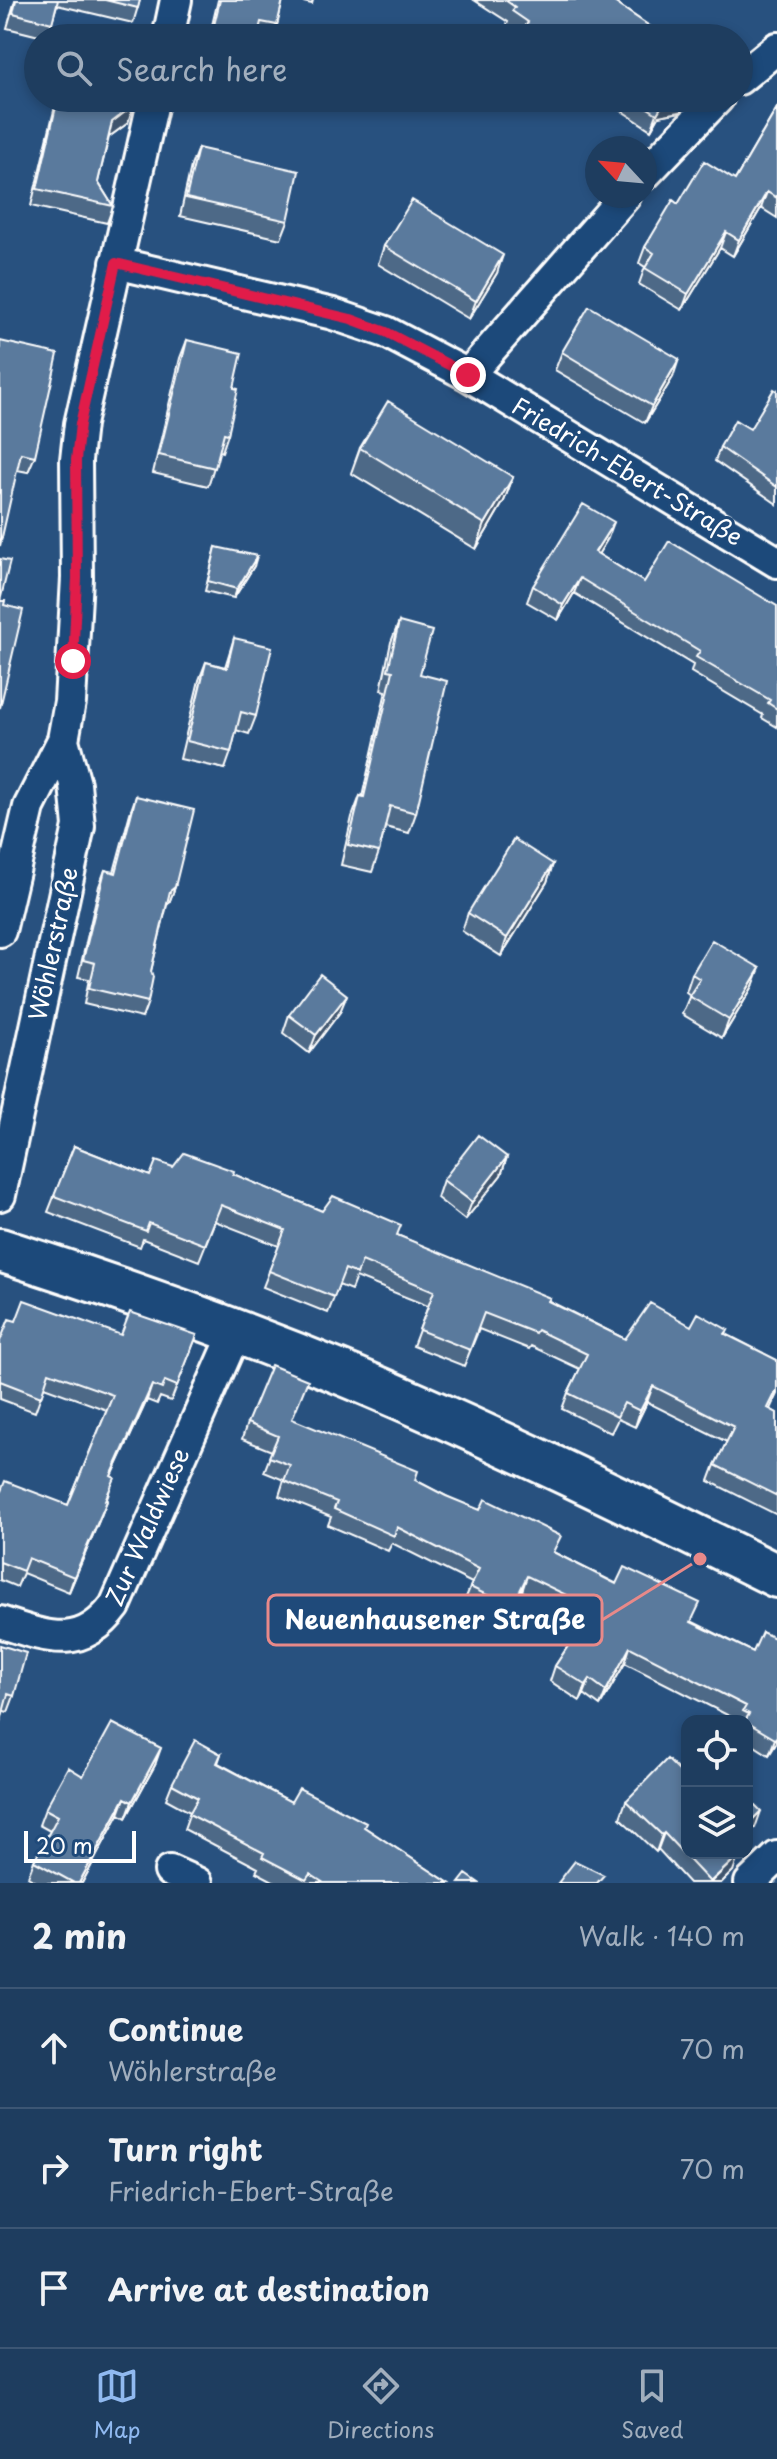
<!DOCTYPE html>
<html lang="en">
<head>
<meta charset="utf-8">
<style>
	:root { --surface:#1e3d5f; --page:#2b4868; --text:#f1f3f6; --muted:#a1aebd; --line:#3c5674; --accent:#90b9f0 }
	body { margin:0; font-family:"Playpen Sans",sans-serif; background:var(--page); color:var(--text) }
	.controls { position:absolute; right:24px; bottom:24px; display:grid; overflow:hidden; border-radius:16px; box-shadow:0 4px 12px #0003 }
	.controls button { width:72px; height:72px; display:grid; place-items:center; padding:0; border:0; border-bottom:2px solid var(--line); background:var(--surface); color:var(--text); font:40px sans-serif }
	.compass { position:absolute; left:585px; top:136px; width:72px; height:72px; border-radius:50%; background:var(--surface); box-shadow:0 4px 12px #0003; rotate:296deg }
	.scale { position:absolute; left:24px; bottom:20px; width:112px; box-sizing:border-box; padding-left:8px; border:4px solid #fff; border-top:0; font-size:22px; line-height:28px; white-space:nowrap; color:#fff; -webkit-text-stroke:6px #1f4a7a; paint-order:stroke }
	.stop { position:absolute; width:24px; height:24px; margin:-18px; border:6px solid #e11d48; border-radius:50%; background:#fff }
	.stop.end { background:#e11d48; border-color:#fff; box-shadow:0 2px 8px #0008 }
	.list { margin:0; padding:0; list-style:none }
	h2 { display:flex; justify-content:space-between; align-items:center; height:104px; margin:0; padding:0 32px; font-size:34px }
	h2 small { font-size:26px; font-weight:400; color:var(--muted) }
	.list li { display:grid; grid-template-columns:52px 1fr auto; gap:24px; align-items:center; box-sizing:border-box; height:120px; padding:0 32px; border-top:2px solid var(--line) }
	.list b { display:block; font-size:30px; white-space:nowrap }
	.list p { margin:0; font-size:26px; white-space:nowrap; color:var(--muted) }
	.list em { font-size:26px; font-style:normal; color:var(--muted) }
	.icon { flex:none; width:44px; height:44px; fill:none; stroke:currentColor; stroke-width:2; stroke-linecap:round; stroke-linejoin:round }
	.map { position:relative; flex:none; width:777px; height:1883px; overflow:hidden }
	.search { position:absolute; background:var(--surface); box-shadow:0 4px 12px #0003; left:24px; right:24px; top:24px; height:88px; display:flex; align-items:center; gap:20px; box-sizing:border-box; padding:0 28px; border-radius:44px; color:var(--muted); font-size:30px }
	.sheet { height:464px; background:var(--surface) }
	nav { display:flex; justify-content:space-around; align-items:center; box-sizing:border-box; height:112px; border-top:2px solid var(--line); background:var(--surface); font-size:22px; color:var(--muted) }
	nav a { display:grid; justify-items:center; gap:4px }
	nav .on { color:var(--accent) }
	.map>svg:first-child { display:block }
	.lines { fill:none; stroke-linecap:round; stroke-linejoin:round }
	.minor-casing { stroke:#fff; stroke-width:36 }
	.secondary-casing { stroke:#fff; stroke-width:48 }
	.minor { stroke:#1f4a7a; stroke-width:30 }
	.secondary { stroke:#1f4a7a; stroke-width:42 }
	.wall { fill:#4d6987; stroke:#fff; stroke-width:2 }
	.shaded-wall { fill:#3f556e; stroke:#fff; stroke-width:2 }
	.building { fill:#5a7a9d; stroke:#fff; stroke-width:2 }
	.route { stroke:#e11d48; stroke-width:10 }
	.labels { text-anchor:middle; stroke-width:6; stroke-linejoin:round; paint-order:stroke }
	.street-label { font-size:24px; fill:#fff; stroke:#1f4a7a }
	.leader { fill:none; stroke:#e88989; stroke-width:3 }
	.callout-dot { fill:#e88989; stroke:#1f4a7a; stroke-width:3 }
	.callout { fill:#1f4a7a; stroke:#e88989; stroke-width:3 }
	.callout-label { font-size:26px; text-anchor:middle; font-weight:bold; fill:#fff }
</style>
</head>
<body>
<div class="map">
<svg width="777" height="1883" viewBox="0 0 777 1883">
	<rect width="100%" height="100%" fill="#28517f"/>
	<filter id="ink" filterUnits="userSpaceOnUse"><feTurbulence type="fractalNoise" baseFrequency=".0125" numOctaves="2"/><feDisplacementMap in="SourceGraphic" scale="16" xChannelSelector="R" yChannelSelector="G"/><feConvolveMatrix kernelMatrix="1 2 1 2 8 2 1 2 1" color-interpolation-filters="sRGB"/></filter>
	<g filter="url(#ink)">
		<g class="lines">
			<g class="minor-casing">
				<path id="minor" d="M168 38 176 0
					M739 79 777 48
					M645 174 718 98
					M116 263 333 314 386 332 468 375 777 562
					M468 375 625 196
					M0 931 29 807 63 740 70 702 77 578 76 460 80 424 154 98
					M0 1195 79 826 75 784 63 740
					M0 1622C47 1637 81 1652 115 1606L236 1331
					M170 1871 197 1883
					M750 1883 777 1857"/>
			</g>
			<g class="secondary-casing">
				<path id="secondary" d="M0 1250C120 1288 238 1330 354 1378 497 1438 638 1507 777 1576"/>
			</g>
			<use href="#minor" class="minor"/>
			<use href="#secondary" class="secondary"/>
		</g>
		<path class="wall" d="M15 0H140L133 23 57 5 47 38 7 28Z
			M218 0H283L277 25 272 38H209Z
			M295 0H313L312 4Z
			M474 0H611L667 38H520L521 37 506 27 508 22Z
			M57 98H103L128 123 109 137 98 182 113 206 107 223 31 206Z
			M602 98H693L680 112 659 116 651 130Z
			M777 108V218L761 208 733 256 720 248 682 310 639 284 645 267 639 263 645 247 678 204 735 180Z
			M198 148 288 221 281 239 180 216 191 166Z
			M384 246 497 273 469 319 378 264Z
			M187 340 234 388 228 434 222 452 219 451 208 486 153 473 180 358Z
			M0 341 35 456 28 472 17 470Z
			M562 352 673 377 645 423 555 370Z
			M777 391V504L715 461 720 447 750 429Z
			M360 448 513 477 504 501 476 549 351 473Z
			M608 538 598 554 644 582 777 606V727L762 718 763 715 691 672 693 665 574 593 558 620 527 602 533 586Z
			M216 547 254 566 234 598 205 591Z
			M399 622 420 674 416 813 409 833 385 827 379 852 372 872 341 865 352 817 360 796 362 797 386 691 381 690 391 642Z
			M234 638 256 716 249 734 236 730 231 752 225 769 180 759 199 680 206 662 225 667Z
			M136 796 175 887 169 903 167 905 151 971 148 1002 142 1018 84 1004 89 979 78 977 99 886 105 870 114 872 130 813Z
			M553 864 547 882 501 956 462 931 468 913Z
			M692 974 753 986 722 1038 682 1014 690 995 686 992Z
			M340 1012 309 1053 283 1033 289 1015Z
			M74 1146 150 1176 173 1167 233 1174 322 1211 397 1235 549 1301 625 1339 691 1326 728 1330 726 1334 777 1360V1394L770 1409 777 1413V1515L709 1481 715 1465 727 1442 647 1402 635 1427 618 1419 611 1433 562 1409 568 1393 580 1369 531 1346 529 1349 479 1329 464 1366 413 1346 428 1306 356 1277 351 1290 339 1285 328 1313 263 1287 279 1246 215 1221 199 1261 143 1239 140 1247 48 1212Z
			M507 1157 501 1175 465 1220 437 1198 443 1180Z
			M16 1321 121 1335H197L171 1401 160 1397 157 1404 147 1400 112 1476 109 1493 101 1516 69 1592 23 1573 17 1587 0 1580V1494L68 1505 107 1410 44 1387 35 1412 0 1399V1341Z
			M293 1420 415 1480 555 1553 753 1652 777 1639V1742L769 1755 747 1741V1721H739L625 1663 600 1706 584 1694 580 1701 550 1681 555 1666 584 1622 522 1591 506 1622 464 1602 472 1583 392 1543 388 1551 328 1525 331 1517 279 1496 284 1480 264 1472 272 1451 242 1439 247 1423Z
			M0 1645 14 1696 8 1712 4 1711 0 1723Z
			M221 1754 218 1763 291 1802 364 1827 449 1883H277L256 1872 258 1868 184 1829 190 1812 166 1799 172 1784Z
			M155 1765 126 1818 119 1814 82 1883H38L28 1877 34 1861 50 1831 39 1825 45 1809 83 1776Z
			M626 1801 733 1871 721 1883H689L658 1849 656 1852 620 1818Z"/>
		<path class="shaded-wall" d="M676 98H693L680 112 659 116 651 130 657 114 665 100Z
			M134 105 128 123 106 139 112 122Z
			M767 192 761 208 733 256 739 240Z
			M726 232 720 248 682 310 688 294Z
			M503 255 497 273 469 319 476 301Z
			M679 359 673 377 645 423 652 406Z
			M513 477 504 501 476 549 485 524Z
			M614 522 608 538 590 568 595 552Z
			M257 556 254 566 234 598 237 589Z
			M580 578 574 593 558 620 563 605Z
			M553 864 547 882 501 956 507 938Z
			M175 887 169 903 164 907 170 891Z
			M760 968 753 986 722 1038 729 1020Z
			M347 995 340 1012 309 1053 316 1035Z
			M507 1157 501 1175 465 1220 472 1202Z
			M152 1385 147 1400 105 1491 111 1476Z
			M653 1386 647 1402 635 1427 640 1411Z
			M107 1501 101 1516 69 1592 74 1577Z
			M527 1576 522 1591 506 1622 512 1607Z
			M630 1647 625 1663 600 1706 606 1691Z
			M590 1679 584 1694 580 1701 586 1685Z
			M777 1736V1742L769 1755 775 1739Z
			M161 1748 155 1765 126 1818 132 1802Z
			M125 1798 119 1814 82 1883H79Z
			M761 1811 755 1828 747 1835V1825Z
			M664 1833 658 1849 656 1852 662 1835Z
			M739 1855 733 1871 721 1883H710Z"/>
		<path class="building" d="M16 0H58L52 23 13 13Z
			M105 0H140L138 8Z
			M220 0H283L277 25 261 22 257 38H211Z
			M505 0H611L667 38H540L524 28 528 22 512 11 515 7Z
			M58 98H103L134 105 112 122 98 182 113 206 37 189Z
			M633 98H676L665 100 657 114Z
			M777 108V198L767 192 739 240 726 232 688 294 645 268 654 253 645 247 673 200 678 204 704 161 735 180Z
			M198 148 299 171 288 221 186 198Z
			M412 200 503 255 476 301 384 246Z
			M589 306 679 359 652 406 562 352Z
			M187 340 242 353 234 388 238 389 228 434 224 433 215 468 159 455Z
			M0 341 58 354 35 456 21 453 0 546Z
			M774 389 777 391V487L720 447 735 420 750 429Z
			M388 401 513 477 485 524 360 448Z
			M583 504 614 522 595 552 644 582 669 541 777 606V709L768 703 770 700 696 657 700 651 580 578 563 605 533 586Z
			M216 547 257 556 237 589 208 581Z
			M0 559 10 561 0 601H5L4 605 23 610 0 708Z
			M399 622 432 631 420 674 447 681 416 813 390 806 379 852 348 845 360 796 364 797 393 671 388 670Z
			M234 638 272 647 256 716 241 712 231 752 187 741 206 662 227 668Z
			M136 796 194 810 175 887 170 891 151 971 153 977 148 1002 89 988 95 963 83 960 105 870 116 873Z
			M514 839 553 864 507 938 468 913Z
			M712 940 760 968 729 1020 689 996 700 979 692 974Z
			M320 974 347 995 316 1035 289 1015Z
			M478 1135 507 1157 472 1202 443 1180Z
			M74 1146 150 1176 156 1161 173 1167 184 1153 234 1171 233 1174 322 1211 333 1196 401 1225 397 1235 550 1298 548 1301 625 1339 650 1303 691 1326 698 1313 728 1330 725 1334 777 1360V1390L768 1408 777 1413V1496L715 1465 734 1427 653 1386 640 1411 624 1403 617 1417 568 1393 587 1354 537 1330 535 1333 484 1313 470 1350 419 1330 434 1291 362 1261 357 1274 345 1269 334 1297 269 1271 285 1230 221 1205 205 1245 149 1223 146 1231 54 1196Z
			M24 1300 121 1335 130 1312 197 1335 177 1386 165 1381 162 1389 152 1385 111 1476 115 1478 105 1500 107 1501 74 1577 28 1558 23 1571 0 1562V1494L5 1481 68 1505 113 1395 49 1372 41 1397 0 1381V1341L9 1319 16 1321Z
			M271 1365 308 1380 292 1419 418 1471 415 1480 446 1496 480 1510 485 1499 561 1536 553 1552 616 1584 624 1567 700 1603 691 1622 753 1652 762 1632 777 1639V1736L775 1739 745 1721 749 1714 743 1711 746 1706 630 1647 606 1691 590 1679 586 1685 555 1666 593 1608 527 1576 512 1607 470 1587 479 1569 397 1527 394 1536 334 1509 337 1502 284 1481 290 1465 269 1457 278 1436 247 1423Z
			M0 1645 26 1653 14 1696 8 1694 1 1720H0Z
			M112 1723 161 1748 132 1802 125 1798 79 1883H74L34 1861 58 1816 45 1809 68 1767 83 1776Z
			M195 1740 221 1754 217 1763 291 1802 299 1788 366 1823 364 1827 449 1883H324L310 1874 306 1880 262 1857 264 1853 189 1814 198 1798 172 1784Z
			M667 1759 687 1779V1853H737L739 1855 710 1882 664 1833 662 1835 626 1801Z
			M747 1797 761 1811 747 1825Z
			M575 1861 604 1875 597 1883H558Z
			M466 1874 479 1883H459Z"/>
	</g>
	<g class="lines" filter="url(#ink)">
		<path class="route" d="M73 661 77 578 76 460 80 424 116 263 351 319 386 332 468 375"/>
	</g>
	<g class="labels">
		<g class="street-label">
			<text transform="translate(627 472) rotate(31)" y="8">Friedrich-Ebert-Straße</text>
			<text transform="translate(54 944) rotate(-78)" y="8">Wöhlerstraße</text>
			<text transform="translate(148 1527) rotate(-66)" y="8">Zur Waldwiese</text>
		</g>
	</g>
	<path class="leader" d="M700 1559L602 1620"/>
	<circle class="callout-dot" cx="700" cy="1559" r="8"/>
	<rect class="callout" x="268" y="1595" width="334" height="50" rx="8"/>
	<g class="callout-label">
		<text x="435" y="1629">Neuenhausener Straße</text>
	</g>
</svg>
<div class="controls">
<button><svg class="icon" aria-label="locate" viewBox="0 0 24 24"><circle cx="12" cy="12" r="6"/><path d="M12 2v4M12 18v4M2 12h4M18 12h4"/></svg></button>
<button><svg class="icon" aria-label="layers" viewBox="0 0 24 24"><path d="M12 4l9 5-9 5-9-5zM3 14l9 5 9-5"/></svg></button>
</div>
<svg class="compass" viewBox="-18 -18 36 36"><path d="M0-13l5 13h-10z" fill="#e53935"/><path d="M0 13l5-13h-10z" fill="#a1aebd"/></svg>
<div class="scale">20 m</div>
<div class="stop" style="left:73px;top:661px"></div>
<div class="stop end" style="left:468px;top:375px"></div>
<div class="search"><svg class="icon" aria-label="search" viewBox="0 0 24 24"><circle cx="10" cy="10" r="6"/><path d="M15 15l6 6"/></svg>Search here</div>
</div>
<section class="sheet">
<h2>2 min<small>Walk · 140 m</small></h2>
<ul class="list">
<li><svg class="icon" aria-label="ahead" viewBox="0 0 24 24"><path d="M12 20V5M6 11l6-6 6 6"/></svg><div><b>Continue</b><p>Wöhlerstraße</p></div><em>70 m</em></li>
<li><svg class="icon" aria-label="right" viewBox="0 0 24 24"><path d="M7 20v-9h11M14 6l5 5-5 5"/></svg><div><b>Turn right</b><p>Friedrich-Ebert-Straße</p></div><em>70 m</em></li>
<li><svg class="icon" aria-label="arrive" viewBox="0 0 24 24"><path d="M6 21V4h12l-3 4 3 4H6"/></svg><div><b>Arrive at destination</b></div></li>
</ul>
</section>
<nav>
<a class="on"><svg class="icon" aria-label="map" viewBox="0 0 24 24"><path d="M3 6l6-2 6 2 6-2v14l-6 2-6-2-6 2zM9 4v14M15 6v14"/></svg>Map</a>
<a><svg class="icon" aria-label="directions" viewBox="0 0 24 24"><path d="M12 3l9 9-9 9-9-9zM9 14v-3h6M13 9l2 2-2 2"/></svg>Directions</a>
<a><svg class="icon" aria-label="saved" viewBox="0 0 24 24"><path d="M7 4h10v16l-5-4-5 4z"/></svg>Saved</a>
</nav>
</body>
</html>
